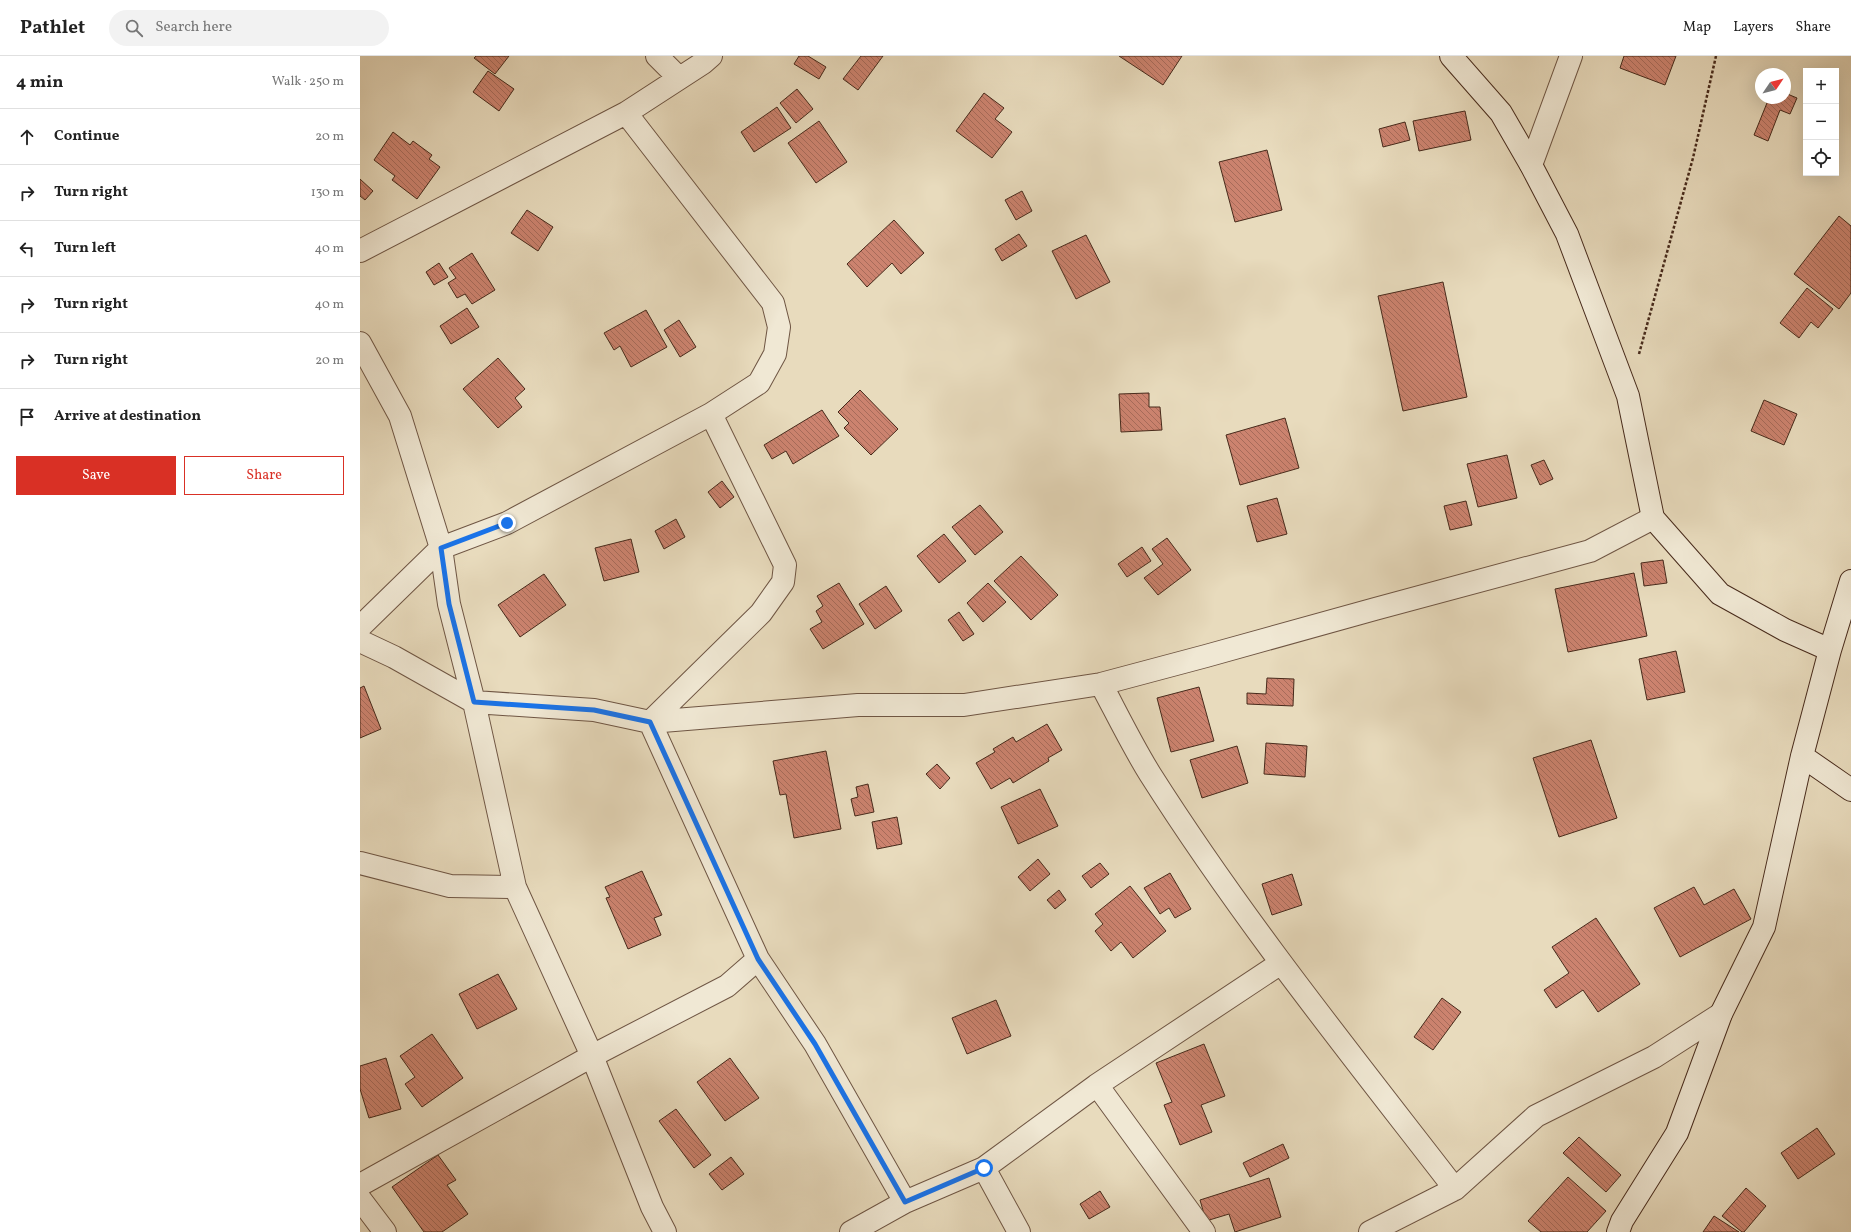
<!DOCTYPE html>
<html lang="en">
<head>
<meta charset="utf-8">
<style>
	:root { --surface:#fff; --page:#f2f2f2; --text:#222; --muted:#767676; --line:#e0e0e0; --accent:#d93025 }
	body { margin:0; font-family:Vollkorn,serif; background:var(--page); color:var(--text) }
	.controls { position:absolute; right:12px; top:12px; display:grid; overflow:hidden; border-radius:0px; box-shadow:0 4px 16px #0002 }
	.controls button { width:36px; height:36px; display:grid; place-items:center; padding:0; border:0; border-bottom:1px solid var(--line); background:var(--surface); color:var(--text); font:20px sans-serif }
	.compass { position:absolute; left:1395px; top:12px; width:36px; height:36px; border-radius:50%; background:var(--surface); box-shadow:0 4px 16px #0002; rotate:55deg }
	.stop { position:absolute; width:12px; height:12px; margin:-9px; border:3px solid #1a73e8; border-radius:50%; background:#fff }
	.stop.end { background:#1a73e8; border-color:#fff; box-shadow:0 1px 4px #0008 }
	.list { margin:0; padding:0; list-style:none }
	h2 { display:flex; justify-content:space-between; align-items:center; height:52px; margin:0; padding:0 16px; font-size:17px }
	h2 small { font-size:13px; font-weight:400; color:var(--muted) }
	.list li { display:grid; grid-template-columns:26px 1fr auto; gap:12px; align-items:center; box-sizing:border-box; height:56px; padding:0 16px; border-top:1px solid var(--line) }
	.list b { display:block; font-size:15px; white-space:nowrap }
	.list em { font-size:13px; font-style:normal; color:var(--muted) }
	.actions { display:flex; gap:8px; padding:12px 16px }
	.actions a { flex:1; padding:9px 0; border:1px solid var(--accent); border-radius:0px; text-align:center; font-size:14px; color:var(--accent) }
	.actions .main { background:var(--accent); color:#fff }
	.icon { flex:none; width:22px; height:22px; fill:none; stroke:currentColor; stroke-width:2; stroke-linecap:round; stroke-linejoin:round }
	.map { position:relative; flex:none; width:1491px; height:1176px; overflow:hidden }
	header { display:flex; align-items:center; gap:24px; box-sizing:border-box; height:56px; padding:0 20px; background:var(--surface); border-bottom:1px solid var(--line) }
	header strong { font-size:19px }
	nav { display:flex; gap:22px; margin-inline-start:auto; font-size:14px }
	.search { width:280px; height:36px; background:var(--page); display:flex; align-items:center; gap:10px; box-sizing:border-box; padding:0 14px; border-radius:22px; color:var(--muted); font-size:15px }
	main { display:flex }
	aside { flex:1; background:var(--surface) }
	.map>svg:first-child { display:block }
	.building { fill:url(#building-back-hatch); stroke:#472a1b }
	.lines { fill:none; stroke-linecap:round; stroke-linejoin:round }
	.street-casing { stroke:#6f5644; stroke-width:24 }
	.secondary-casing { stroke:#472a1b; stroke-width:24 }
	.path { stroke:#472a1b; stroke-width:2.5; stroke-dasharray:3 2; stroke-linecap:butt }
	.street { stroke:#f0e8d4; stroke-width:22 }
	.secondary { stroke:#f0e8d4; stroke-width:22 }
	.route { stroke:#1a73e8; stroke-width:5 }
</style>
</head>
<body>
<header>
<strong>Pathlet</strong>
<div class="search"><svg class="icon" aria-label="search" viewBox="0 0 24 24"><circle cx="10" cy="10" r="6"/><path d="M15 15l6 6"/></svg>Search here</div>
<nav><a>Map</a><a>Layers</a><a>Share</a></nav>
</header>
<main>
<aside>
<h2>4 min<small>Walk · 250 m</small></h2>
<ul class="list">
<li><svg class="icon" aria-label="ahead" viewBox="0 0 24 24"><path d="M12 20V5M6 11l6-6 6 6"/></svg><div><b>Continue</b></div><em>20 m</em></li>
<li><svg class="icon" aria-label="right" viewBox="0 0 24 24"><path d="M7 20v-9h11M14 6l5 5-5 5"/></svg><div><b>Turn right</b></div><em>130 m</em></li>
<li><svg class="icon" aria-label="left" viewBox="0 0 24 24"><path d="M17 20v-9H6M10 6l-5 5 5 5"/></svg><div><b>Turn left</b></div><em>40 m</em></li>
<li><svg class="icon" aria-label="right" viewBox="0 0 24 24"><path d="M7 20v-9h11M14 6l5 5-5 5"/></svg><div><b>Turn right</b></div><em>40 m</em></li>
<li><svg class="icon" aria-label="right" viewBox="0 0 24 24"><path d="M7 20v-9h11M14 6l5 5-5 5"/></svg><div><b>Turn right</b></div><em>20 m</em></li>
<li><svg class="icon" aria-label="arrive" viewBox="0 0 24 24"><path d="M6 21V4h12l-3 4 3 4H6"/></svg><div><b>Arrive at destination</b></div></li>
</ul>
<div class="actions"><a class="main">Save</a><a>Share</a></div>
</aside>
<div class="map">
<svg width="1491" height="1176" viewBox="0 0 1491 1176">
	<defs>
		<pattern id="building-back-hatch" width="6" height="6" patternUnits="userSpaceOnUse"><rect width="6" height="6" fill="#cc836f"/><path d="M-1 5l2 2M0 0l6 6M5-1l2 2" fill="none" stroke="#a76b5a"/></pattern>
	</defs>
	<rect width="100%" height="100%" fill="#e8dbbd"/>
	<filter id="stains"><feTurbulence type="fractalNoise" baseFrequency=".005" numOctaves="4"/><feColorMatrix values="0 0 0 0 .2 0 0 0 0 .09 0 0 0 0 .02 0 0 0 .5 -.17"/></filter>
	<radialGradient id="worn" r=".72"><stop offset=".6" stop-color="#630" stop-opacity="0"/><stop offset="1" stop-color="#630" stop-opacity=".3"/></radialGradient>
	<path class="building" d="M116 0H149L135 18 114 2Z
		M439 0H448L466 11 459 23 434 8Z
		M501 0H523L498 34 483 23Z
		M759 0H822L803 29Z
		M1264 0H1316L1305 29 1260 12Z
		M128 15 154 33 139 55 113 36Z
		M437 33 453 53 436 67 420 47Z
		M624 37 644 52 635 63 652 76 632 102 596 75Z
		M1425 37 1437 42 1430 58 1420 54 1408 85 1394 79 1409 42H1425Z
		M417 51 431 72 394 96 381 76Z
		M1105 55 1111 84 1059 95 1053 65Z
		M459 65 487 106 456 127 428 87Z
		M1045 66 1050 84 1023 91 1019 73Z
		M33 76 50 89 53 85 72 99 69 103 80 111 57 143 32 124 35 120 14 104Z
		M907 94 922 154 875 166 859 106Z
		M0 123 13 135 5 144 0 140Z
		M662 135 672 155 656 164 645 144Z
		M167 154 193 171 178 195 151 177Z
		M1479 160 1491 170V237L1479 253 1434 218Z
		M534 164 564 197 541 218 532 207 507 231 487 208Z
		M659 178 667 190 642 205 635 193Z
		M726 179 750 226 716 243 692 195Z
		M112 197 135 234 112 248 105 238 97 242 88 227 96 222 89 212Z
		M79 207 88 221 74 229 66 216Z
		M1083 226 1107 341 1043 355 1018 240Z
		M1447 232 1473 253 1458 272 1451 266 1439 282 1420 267Z
		M107 252 119 271 91 288 80 270Z
		M286 254 307 291 271 311 260 290 254 294 244 277Z
		M319 264 336 291 320 301 304 274Z
		M138 302 165 333 155 342 162 351 138 372 103 333Z
		M500 334 538 373 511 399 484 372 489 367 478 356Z
		M789 337V351H800L802 374 761 376 759 338Z
		M1404 344 1437 358 1424 389 1391 375Z
		M462 354 479 380 433 408 426 395 412 403 404 389Z
		M925 362 939 412 880 429 866 379Z
		M1147 399 1157 442 1118 451 1107 408Z
		M1184 404 1193 423 1180 429 1171 409Z
		M362 425 374 441 360 452 348 436Z
		M917 442 927 478 897 486 887 450Z
		M1106 445 1112 469 1090 474 1084 450Z
		M620 449 643 476 615 499 592 471Z
		M316 463 325 481 304 493 295 475Z
		M584 478 606 505 579 527 557 500Z
		M807 482 831 514 798 539 784 522 803 508 792 493Z
		M271 483 279 516 244 525 235 492Z
		M782 491 791 505 767 521 758 508Z
		M661 500 698 539 671 564 634 525Z
		M1303 504 1307 527 1284 530 1281 507Z
		M1274 517 1287 580 1208 596 1195 533Z
		M184 518 206 549 160 581 138 549Z
		M479 527 504 568 463 593 450 573 462 566 456 555 463 550 457 540Z
		M628 527 646 546 623 566 607 547Z
		M526 530 542 555 515 573 499 548Z
		M599 556 614 578 603 585 588 564Z
		M1316 595 1325 636 1287 644 1279 603Z
		M907 622 934 623 933 650 887 648V637L906 638Z
		M4 630 21 673 0 682V632Z
		M839 631 854 685 811 696 797 642Z
		M687 668 702 694 688 702 689 705 653 727 650 722 631 733 616 707 635 696 633 693 653 681 656 686Z
		M1231 684 1257 762 1199 781 1173 702Z
		M906 687 947 690 945 721 904 718Z
		M877 690 888 727 842 742 830 704Z
		M466 695 481 773 434 782 426 738 420 739 413 705Z
		M577 708 590 722 580 733 566 718Z
		M508 728 514 756 495 760 491 743 498 741 496 731Z
		M680 733 698 770 658 788 641 751Z
		M537 761 542 788 517 793 512 766Z
		M678 803 690 818 670 835 658 821Z
		M740 807 749 818 731 832 722 820Z
		M282 815 302 859 294 862 301 879 268 893 246 842 250 841 245 831Z
		M810 817 831 853 815 862 809 852 800 858 784 832Z
		M932 818 942 849 912 859 902 828Z
		M770 830 806 875 773 902 761 886 751 895 735 875 743 868 735 858Z
		M1334 831 1344 849 1374 833 1391 863 1320 901 1294 852Z
		M699 834 706 844 695 853 687 844Z
		M1236 862 1280 928 1238 956 1223 934 1196 952 1184 934 1209 917 1192 891Z
		M138 918 157 953 117 973 99 938Z
		M1082 942 1101 956 1073 994 1054 981Z
		M636 944 651 980 607 998 592 962Z
		M72 978 103 1022 62 1051 45 1028 55 1021 40 1000Z
		M844 988 865 1040 841 1049 852 1076 820 1089 804 1049 812 1046 796 1007Z
		M26 1002 41 1053 9 1062 0 1033V1010Z
		M370 1002 399 1042 365 1065 337 1026Z
		M316 1053 351 1099 334 1112 299 1065Z
		M1457 1072 1475 1098 1438 1123 1421 1097Z
		M1219 1081 1261 1119 1246 1136 1203 1097Z
		M923 1088 929 1102 890 1121 883 1107Z
		M78 1099 96 1124 87 1129 108 1158 82 1176H64L32 1131Z
		M371 1101 384 1118 362 1134 349 1118Z
		M1208 1121 1246 1155 1227 1176H1181L1168 1165Z
		M909 1122 921 1161 875 1176 869 1158 846 1165 840 1144Z
		M1386 1132 1406 1150 1384 1176H1382L1362 1160Z
		M740 1135 750 1151 729 1163 720 1148Z
		M1354 1160 1379 1176H1343Z"/>
	<g class="lines">
		<g class="street-casing">
			<path id="street" d="M297 0 319 22
				M1171 109 1211 0
				M0 195 266 57 343 7 351 0
				M0 287 40 360 81 492 89 548 114 646 155 831 232 1000 292 1151 305 1176
				M351 358 425 509 423 526 401 557 290 666 398 903 455 988 545 1146
				M0 571 81 492 147 467 351 358 399 327 415 298 419 271 413 247 266 57
				M0 585 34 601 114 646 234 654 290 666 498 649H604L741 628 846 600 1015 553 1230 495 1293 462
				M741 628C757 658 772 689 790 718 882 863 990 997 1095 1133
				M0 807 90 830 155 831
				M737 1029 844 1176
				M624 1112 659 1176
				M0 1129 232 1000 367 930 398 903
				M0 1143 25 1176
				M491 1176 545 1146 624 1112 737 1029 921 907
				M1010 1176 1095 1133 1176 1060 1294 1001 1361 958"/>
		</g>
		<g class="secondary-casing">
			<path id="secondary" d="M1091 0 1141 57 1171 109 1207 178 1268 340 1293 462 1360 538 1425 574 1470 594
				M1442 700 1491 734
				M1258 1176 1262 1165 1317 1077 1361 958 1404 871 1442 700 1470 594 1491 525"/>
		</g>
		<path class="path" d="M1279 298 1333 102 1356 0"/>
		<use href="#street" class="street"/>
		<use href="#secondary" class="secondary"/>
	</g>
	<g class="lines">
		<path class="route" d="M147 467 81 492 89 548 114 646 234 654 290 666 398 903 455 988 545 1146 624 1112"/>
	</g>
	<rect width="100%" height="100%" filter="url(#stains)"/>
	<rect width="100%" height="100%" fill="url(#worn)"/>
</svg>
<div class="controls">
<button>+</button>
<button>−</button>
<button><svg class="icon" aria-label="locate" viewBox="0 0 24 24"><circle cx="12" cy="12" r="6"/><path d="M12 2v4M12 18v4M2 12h4M18 12h4"/></svg></button>
</div>
<svg class="compass" viewBox="-18 -18 36 36"><path d="M0-13l5 13h-10z" fill="#e53935"/><path d="M0 13l5-13h-10z" fill="#767676"/></svg>
<div class="stop" style="left:624px;top:1112px"></div>
<div class="stop end" style="left:147px;top:467px"></div>
</div>
</main>
</body>
</html>
